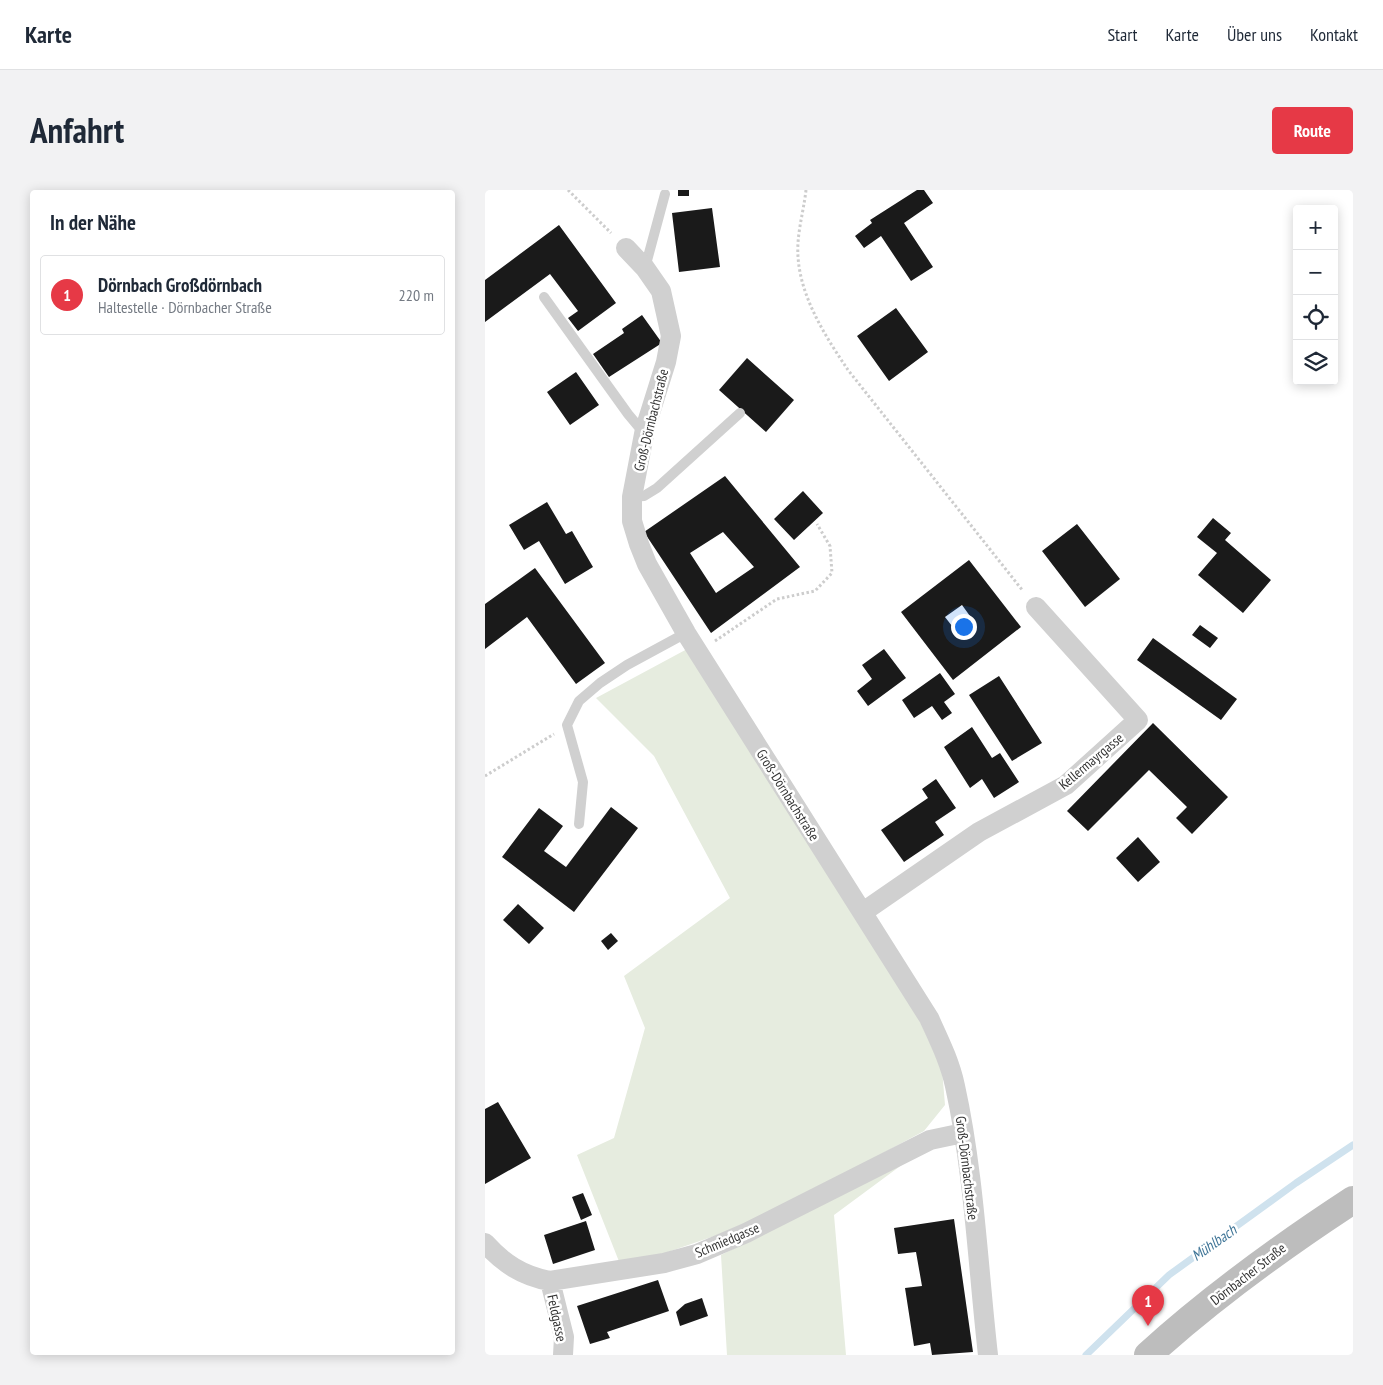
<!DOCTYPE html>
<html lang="de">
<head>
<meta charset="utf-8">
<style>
	:root { --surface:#fff; --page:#f2f2f3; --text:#1f2937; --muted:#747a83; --line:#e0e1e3; --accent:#e63946 }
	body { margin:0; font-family:"PT Sans Narrow",sans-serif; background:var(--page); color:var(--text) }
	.controls { position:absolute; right:15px; top:15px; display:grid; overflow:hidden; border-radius:5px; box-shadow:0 2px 12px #0003 }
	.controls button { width:45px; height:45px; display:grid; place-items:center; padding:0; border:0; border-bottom:1px solid var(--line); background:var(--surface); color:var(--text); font:25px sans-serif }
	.you { position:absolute; left:478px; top:436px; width:18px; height:18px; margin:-12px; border:4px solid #fff; border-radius:50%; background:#1a73e8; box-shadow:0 0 0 8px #1a73e833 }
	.badge { display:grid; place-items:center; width:32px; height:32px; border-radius:50%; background:var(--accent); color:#fff; font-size:16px; font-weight:700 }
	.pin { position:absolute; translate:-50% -41px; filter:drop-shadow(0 1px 2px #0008) }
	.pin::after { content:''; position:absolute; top:26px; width:18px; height:15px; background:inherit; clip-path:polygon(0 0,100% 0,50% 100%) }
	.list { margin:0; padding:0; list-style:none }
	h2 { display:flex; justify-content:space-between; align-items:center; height:65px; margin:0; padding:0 20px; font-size:21px }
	h2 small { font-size:16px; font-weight:400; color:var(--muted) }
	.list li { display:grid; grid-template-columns:32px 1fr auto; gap:15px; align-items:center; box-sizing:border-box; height:80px; margin:0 10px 10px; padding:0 10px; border:1px solid var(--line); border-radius:5px }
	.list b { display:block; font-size:19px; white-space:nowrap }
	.list p { margin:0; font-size:16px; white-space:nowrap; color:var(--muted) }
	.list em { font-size:16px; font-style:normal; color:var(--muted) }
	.icon { flex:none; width:28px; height:28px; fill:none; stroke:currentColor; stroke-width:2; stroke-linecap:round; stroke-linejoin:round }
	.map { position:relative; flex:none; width:868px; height:1165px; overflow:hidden; border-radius:5px }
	header { display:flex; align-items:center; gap:30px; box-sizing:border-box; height:70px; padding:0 25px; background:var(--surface); border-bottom:1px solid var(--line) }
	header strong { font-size:24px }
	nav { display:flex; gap:28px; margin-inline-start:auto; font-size:18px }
	.intro { display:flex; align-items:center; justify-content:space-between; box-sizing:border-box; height:120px; padding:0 30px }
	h1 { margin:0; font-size:35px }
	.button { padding:12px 22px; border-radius:5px; background:var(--accent); color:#fff; font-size:18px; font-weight:700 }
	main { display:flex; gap:30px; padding:0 30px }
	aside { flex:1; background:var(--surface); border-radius:5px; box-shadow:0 2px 12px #0003 }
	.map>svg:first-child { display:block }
	.green { fill:#e6ecdf }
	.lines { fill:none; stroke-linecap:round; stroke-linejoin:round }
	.stream { stroke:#cfe2ee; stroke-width:7 }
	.building { fill:#1a1a1a; fill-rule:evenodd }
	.path { stroke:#cdcdcd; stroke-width:3; stroke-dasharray:2.5 2.5; stroke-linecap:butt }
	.lane { stroke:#d0d0d0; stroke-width:10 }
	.street { stroke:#d0d0d0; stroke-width:20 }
	.secondary { stroke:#bdbdbd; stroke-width:28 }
	.labels { text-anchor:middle; stroke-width:5; stroke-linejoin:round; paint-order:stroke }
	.street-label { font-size:14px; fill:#333; stroke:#fff }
	.water-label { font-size:15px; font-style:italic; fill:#3f7597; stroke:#fff }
</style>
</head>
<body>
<header>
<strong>Karte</strong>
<nav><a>Start</a><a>Karte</a><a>Über uns</a><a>Kontakt</a></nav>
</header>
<div class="intro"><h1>Anfahrt</h1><a class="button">Route</a></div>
<main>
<aside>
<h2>In der Nähe<small></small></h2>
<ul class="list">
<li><span class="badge">1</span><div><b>Dörnbach Großdörnbach</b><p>Haltestelle · Dörnbacher Straße</p></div><em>220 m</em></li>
</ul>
</aside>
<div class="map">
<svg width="868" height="1165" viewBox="0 0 868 1165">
	<rect width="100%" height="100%" fill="#fff"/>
	<path class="green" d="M204 458 433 827 457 879 460 915 439 941 348 990 244 1041 180 1063 135 1074 92 965 129 948 160 838 139 786 245 708 169 566 111 508Z
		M418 974 349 1025 361 1165H242L236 1065Z"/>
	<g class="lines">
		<path class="stream" d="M601 1165 684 1085 811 993 868 955"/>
	</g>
	<path class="building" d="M193 0H204V6H193Z
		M432 0H439L448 13 419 33 448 77 426 91 396 46 379 58 370 46 387 33 385 30Z
		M227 18 235 77 194 82 187 23Z
		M74 35 131 113 93 141 83 128 93 121 65 84 0 132V90Z
		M411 118 443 162 404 191 372 146Z
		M157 125 177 153 124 187 108 164 139 143 137 139Z
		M262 168 309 210 281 242 234 200Z
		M91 182 114 215 85 235 62 202Z
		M240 286 315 377 226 443 159 342ZM238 342 269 377 231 403 205 363Z
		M318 301 338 323 309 350 289 329Z
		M62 312 81 344 87 341 108 377 80 394 54 351 39 360 24 335Z
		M728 328 746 343 740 350 786 390 758 423 713 385 732 363 712 347Z
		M592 334 635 389 600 417 557 361Z
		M484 370 536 437 468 490 416 422ZM477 415 490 433 474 445 460 427Z
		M50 378 120 473 91 494 42 427 0 459V414Z
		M715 435 733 448 725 458 707 445Z
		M668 448 752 509 736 530 652 470Z
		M399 459 421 488 383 516 372 501 387 489 377 475Z
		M455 483 470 504 459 512 467 523 457 530 447 516 429 528 417 510Z
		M514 486 557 553 527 571 484 505Z
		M668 533 743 607 707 644 691 628 702 617 664 580 603 641 582 621Z
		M487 537 507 568 515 563 534 592 509 608 497 589 485 598 459 557Z
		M451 589 471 618 450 632 459 645 419 672 396 640 443 608 437 599Z
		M126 617 153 638 89 722 17 667 54 618 78 636 59 661 81 677Z
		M653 647 675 672 653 692 631 668Z
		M33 714 59 738 44 754 18 730Z
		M126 743 133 751 123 760 116 751Z
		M13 912 46 968 0 994V919Z
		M98 1003 107 1025 96 1030 87 1007Z
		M469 1029 488 1162 447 1165 445 1153 429 1156 420 1098 437 1096 431 1062 413 1064 409 1038Z
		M101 1031 110 1060 68 1074 59 1045Z
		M173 1090 184 1121 122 1142 125 1148 105 1154 92 1116Z
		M217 1108 223 1126 195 1136 191 1122 200 1114Z"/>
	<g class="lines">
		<path class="path" d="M83 0 126 43
			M321 0C319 18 314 36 313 53 310 100 339 144 363 180L538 401
			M230 451 292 409 330 401 347 383 345 356 332 334
			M0 586 69 544"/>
		<path class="lane" d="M160 78 180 4
			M59 107 143 224 153 236 160 239
			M147 307 159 306 172 298 255 223
			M94 634 98 592 82 535 94 511 115 493 142 475 201 443"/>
		<path class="street" d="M141 58 160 78 176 101 186 146 181 172 160 239 147 307V331L154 354 162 374 201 443 444 828C454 850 465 872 470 896 489 982 493 1077 503 1165
			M378 722 494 642 581 595 653 530 551 417
			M0 1053C18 1073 37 1086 65 1091L179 1073 212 1064 261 1043 445 950 478 943
			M65 1091 79 1147 78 1165"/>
		<path class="secondary" d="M663 1165C727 1107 796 1057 868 1010"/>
	</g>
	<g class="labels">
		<g class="street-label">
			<text transform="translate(166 230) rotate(-76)" y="5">Groß-Dörnbachstraße</text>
			<text transform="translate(606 571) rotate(-40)" y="5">Kellermayrgasse</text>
			<text transform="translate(303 605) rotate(58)" y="5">Groß-Dörnbachstraße</text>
			<text transform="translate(482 978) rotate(83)" y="5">Groß-Dörnbachstraße</text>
			<text transform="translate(242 1050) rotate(-23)" y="5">Schmiedgasse</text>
			<text transform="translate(763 1084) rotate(-38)" y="5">Dörnbacher Straße</text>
			<text transform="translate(72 1128) rotate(78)" y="5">Feldgasse</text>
		</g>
		<g class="water-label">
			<text transform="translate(729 1053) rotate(-35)" y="5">Mühlbach</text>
		</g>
	</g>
</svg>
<div class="controls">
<button>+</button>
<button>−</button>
<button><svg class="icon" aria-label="locate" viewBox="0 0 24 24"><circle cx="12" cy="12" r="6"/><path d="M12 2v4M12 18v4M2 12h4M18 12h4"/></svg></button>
<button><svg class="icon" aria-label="layers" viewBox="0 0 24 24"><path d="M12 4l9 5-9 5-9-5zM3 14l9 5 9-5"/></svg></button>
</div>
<div class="you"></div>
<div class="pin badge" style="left:663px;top:1136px">1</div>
</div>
</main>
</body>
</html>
